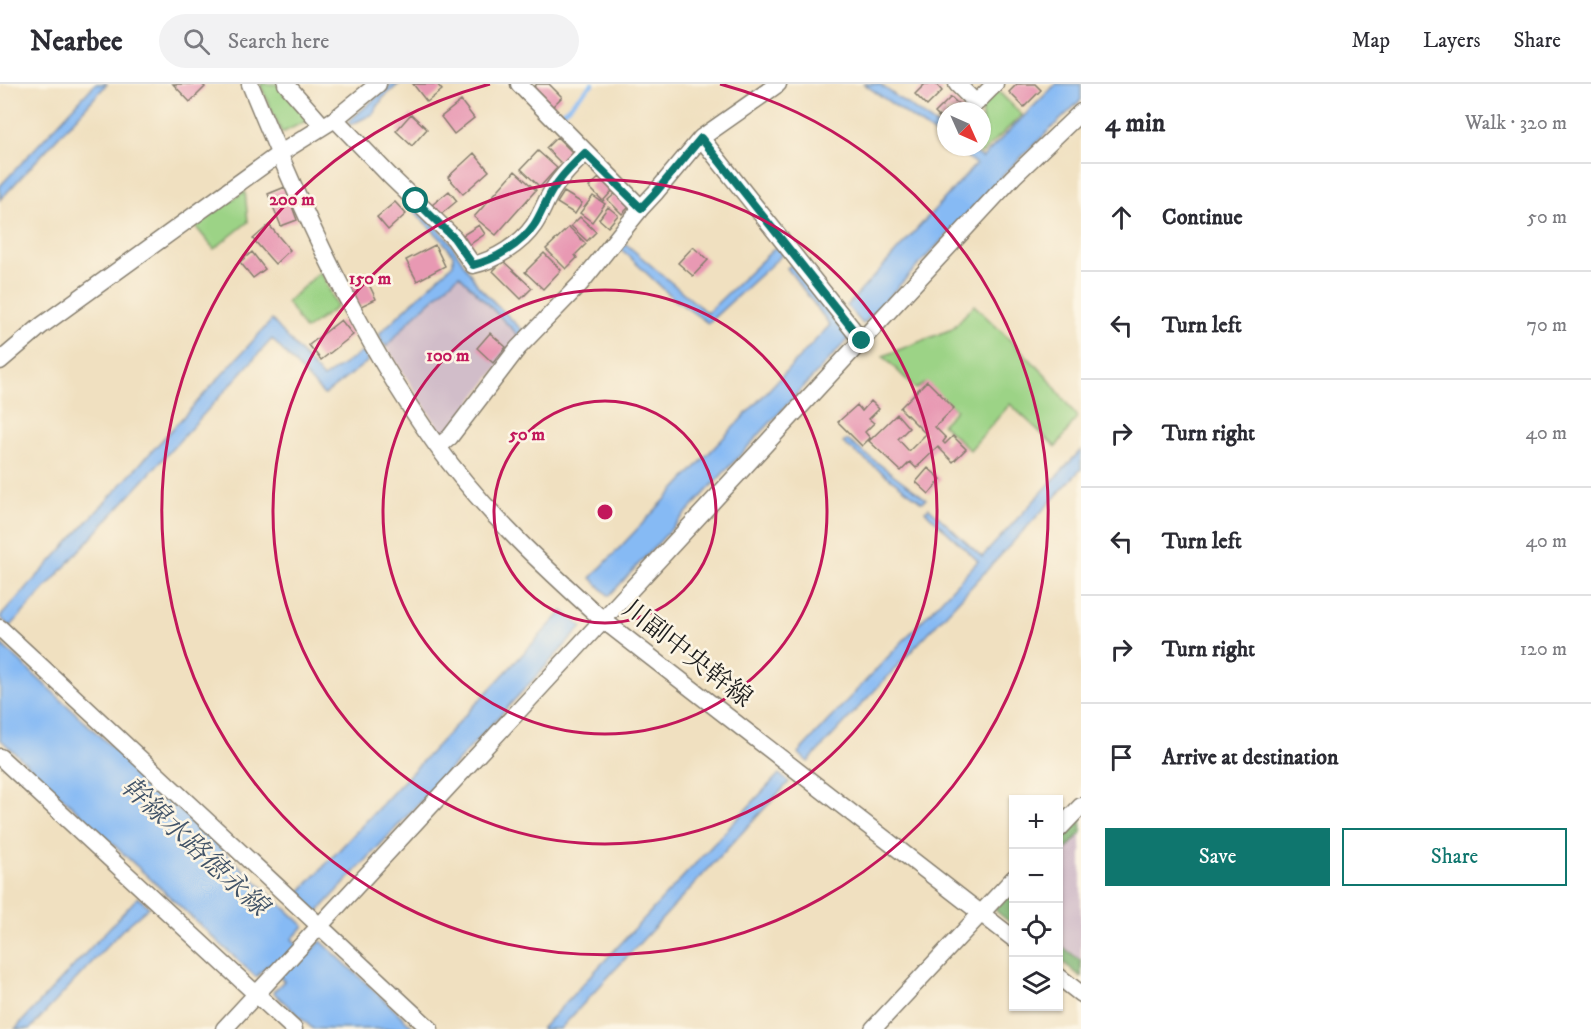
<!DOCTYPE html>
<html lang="en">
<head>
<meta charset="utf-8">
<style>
	:root { --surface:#fff; --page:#f2f2f3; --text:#2b2b33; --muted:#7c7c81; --line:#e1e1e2; --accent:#0f766e }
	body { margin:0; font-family:"IM FELL DW Pica","Noto Serif JP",serif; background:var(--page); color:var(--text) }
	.controls { position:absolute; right:18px; bottom:18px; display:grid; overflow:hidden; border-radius:0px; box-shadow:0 2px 4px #0004 }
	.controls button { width:54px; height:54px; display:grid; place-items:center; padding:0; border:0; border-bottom:2px solid var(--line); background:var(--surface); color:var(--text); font:30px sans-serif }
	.compass { position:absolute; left:937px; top:18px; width:54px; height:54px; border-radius:50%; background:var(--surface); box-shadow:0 2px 4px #0004; rotate:135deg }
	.stop { position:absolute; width:18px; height:18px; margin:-14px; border:4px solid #0f766e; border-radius:50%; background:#fff }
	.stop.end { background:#0f766e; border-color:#fff; box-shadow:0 2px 6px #0008 }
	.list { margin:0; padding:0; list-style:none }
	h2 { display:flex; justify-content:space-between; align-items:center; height:78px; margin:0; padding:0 24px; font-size:26px }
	h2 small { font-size:20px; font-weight:400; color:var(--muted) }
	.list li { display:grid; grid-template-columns:39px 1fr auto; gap:18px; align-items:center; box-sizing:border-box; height:108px; padding:0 24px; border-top:2px solid var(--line) }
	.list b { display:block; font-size:22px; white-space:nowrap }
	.list em { font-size:20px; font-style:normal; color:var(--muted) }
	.actions { display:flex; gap:12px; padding:18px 24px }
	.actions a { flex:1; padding:14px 0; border:2px solid var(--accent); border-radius:0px; text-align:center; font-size:21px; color:var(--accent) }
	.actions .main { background:var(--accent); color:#fff }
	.icon { flex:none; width:33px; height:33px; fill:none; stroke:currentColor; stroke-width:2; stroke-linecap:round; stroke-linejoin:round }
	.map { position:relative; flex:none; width:1081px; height:945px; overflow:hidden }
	header { display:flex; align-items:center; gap:36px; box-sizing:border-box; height:84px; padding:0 30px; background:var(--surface); border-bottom:2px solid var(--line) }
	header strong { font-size:28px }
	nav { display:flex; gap:33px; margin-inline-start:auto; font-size:21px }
	.search { width:420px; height:54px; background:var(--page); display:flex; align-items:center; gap:15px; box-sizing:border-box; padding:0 21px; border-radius:33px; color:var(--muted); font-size:22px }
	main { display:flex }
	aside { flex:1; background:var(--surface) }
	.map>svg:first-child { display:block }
	.industrial { fill:#d1bdc9 }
	.green { fill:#9cd386; stroke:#5c7851; stroke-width:1.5 }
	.forest { fill:#7db573; stroke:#4c6848; stroke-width:1.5 }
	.water { fill:#86baf4; stroke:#516b88; stroke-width:1.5 }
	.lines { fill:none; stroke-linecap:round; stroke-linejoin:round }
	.stream { stroke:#86baf4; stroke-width:4.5 }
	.building { fill:#e899b3 }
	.minor-casing { stroke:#867e6e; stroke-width:19 }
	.minor { stroke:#fff; stroke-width:16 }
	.route { stroke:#0f766e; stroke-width:8 }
	.ring { fill:none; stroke:#c2185b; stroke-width:3 }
	.labels { text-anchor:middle; stroke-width:5; stroke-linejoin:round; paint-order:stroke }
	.street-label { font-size:26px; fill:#1c1c1c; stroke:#fcf5e5 }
	.water-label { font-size:27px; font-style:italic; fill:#415368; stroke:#fcf5e5 }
	.centre { fill:#c2185b; stroke:#fcf5e5; stroke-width:3 }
	.ring-label { font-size:18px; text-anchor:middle; font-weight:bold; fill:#c2185b; stroke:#fcf5e5; stroke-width:5; stroke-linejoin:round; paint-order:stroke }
</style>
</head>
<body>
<header>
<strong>Nearbee</strong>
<div class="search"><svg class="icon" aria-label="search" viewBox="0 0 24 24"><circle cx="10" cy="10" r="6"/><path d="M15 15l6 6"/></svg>Search here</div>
<nav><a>Map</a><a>Layers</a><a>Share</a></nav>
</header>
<main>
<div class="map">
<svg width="1081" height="945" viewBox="0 0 1081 945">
	<rect width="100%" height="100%" fill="#fcf5e5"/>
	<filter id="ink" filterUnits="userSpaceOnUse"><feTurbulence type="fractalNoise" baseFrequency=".0167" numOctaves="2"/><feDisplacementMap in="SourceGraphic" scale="12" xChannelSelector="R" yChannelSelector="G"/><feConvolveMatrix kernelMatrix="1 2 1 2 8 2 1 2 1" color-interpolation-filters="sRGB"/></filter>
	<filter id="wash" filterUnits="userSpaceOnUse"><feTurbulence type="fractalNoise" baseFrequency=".008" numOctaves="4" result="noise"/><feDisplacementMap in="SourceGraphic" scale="24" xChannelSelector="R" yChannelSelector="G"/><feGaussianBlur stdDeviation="1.35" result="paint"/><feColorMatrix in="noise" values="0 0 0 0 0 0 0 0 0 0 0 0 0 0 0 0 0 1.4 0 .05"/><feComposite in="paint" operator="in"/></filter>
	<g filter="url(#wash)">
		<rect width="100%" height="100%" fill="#f0e0c0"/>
		<path class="industrial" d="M457 185 523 251 444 352 381 254Z
			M1081 730V893L1059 875 1058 754Z"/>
		<path class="green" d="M260 0H281L310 35 282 49Z
			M997 6 1022 31 981 70 971 63H982V27H976Z
			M245 107 248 138 214 165 195 142Z
			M321 187 337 223 305 246 287 218Z
			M974 221 1045 290 1077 333 1056 363 1010 320 970 366 942 340 956 326 926 299 916 305 883 272 952 245Z"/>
		<path class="forest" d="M1081 730V749L1059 773 1058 754Z
			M1013 802V841L996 827V821Z
			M1059 860 1081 877V893L1059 875Z"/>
		<path class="water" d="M95 0H107L0 116V102Z
			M392 0H399L383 14 373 30 350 41 348 38Z
			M864 0H879L946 48V58Z
			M1056 0H1081V16L1011 83 863 240 847 222 976 80 953 63H966L982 74Z
			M406 112 448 155 478 202 523 247 519 252 459 191 412 234 386 263 379 250 453 180V171L442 156 402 115Z
			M626 160 707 229 777 162 783 170 708 239 674 215 621 165Z
			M791 181 849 254 609 512 591 494 830 241 787 184Z
			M272 236 323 294 362 268 368 277 324 311 272 255 10 543 0 533Z
			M847 356 926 415 922 418 843 359Z
			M1081 366V385L808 678 798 669 978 477 925 427 929 424 982 473Z
			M563 527 582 543 317 829 297 811Z
			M0 559 304 842 292 855 308 871 321 857 415 945H313L273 908 284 897 268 881 256 893 0 655Z
			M779 690 789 698 560 945H541Z
			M138 813 149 823 121 847 30 945H15Z"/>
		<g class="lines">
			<path class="stream" d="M560 31 592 0
				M365 272 383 257"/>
		</g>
		<g id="blocks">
			<path class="building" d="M173 0H202L205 3 190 18Z
				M413 0H437L442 6 427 18Z
				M537 0H549L562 13 552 23 533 4Z
				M925 0H936L942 7 927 22 915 10Z
				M1017 0H1035L1041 6 1024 23 1009 8Z
				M951 13 964 26 946 27V40L935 29Z
				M461 17 474 34 454 50 441 33Z
				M411 30 427 45 412 62 396 47Z
				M557 53 573 69 562 80 546 64Z
				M538 67 557 84 540 103 521 85Z
				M474 69 489 87 463 110 448 93Z
				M515 87 536 106 496 151 474 133Z
				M600 93 613 106 603 117 589 103Z
				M285 103 297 136 281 142 268 110Z
				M449 107 457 117 440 131 432 121Z
				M618 107 632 120 622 130 608 116Z
				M564 108 582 119 575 130 557 119Z
				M593 112 605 120 592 138 580 129Z
				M395 118 406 130 388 146 377 133Z
				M608 123 618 131 608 143 599 135Z
				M580 133 596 148 587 157 571 142Z
				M269 141 290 166 275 180 253 155Z
				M479 141 485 150 469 161 463 151Z
				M569 143 586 160 575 171 577 174 566 185 546 165Z
				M435 161 445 182 417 197 406 176Z
				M693 163 708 176 693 192 678 179Z
				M252 168 265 185 253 194 240 178Z
				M544 169 561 186 543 205 525 188Z
				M503 177 532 204 521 215 493 187Z
				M365 192 376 215 359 223 348 200Z
				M341 236 353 251 321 276 309 261Z
				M490 249 506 263 493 279 477 264Z
				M927 297 954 324 935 343 946 354 943 358 945 360 953 352 966 365 953 378 938 363 916 384 910 378 901 387 869 357 897 330 909 344 898 355 909 367 926 350 900 324Z
				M871 317 879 325 869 335 874 339 865 348 870 354 862 362 838 338 857 321 862 327Z
				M928 384 941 395 929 410 916 398Z"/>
		</g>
	</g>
	<g filter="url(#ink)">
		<use href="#blocks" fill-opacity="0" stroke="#867e6e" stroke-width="1.5"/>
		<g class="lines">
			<g class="minor-casing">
				<path id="minor" d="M250 0C302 126 357 251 437 362 484 427 544 483 603 536L1014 855
					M286 0 322 41
					M519 0 641 124 656 108 701 54 862 257
					M957 0 976 19 995 0
					M335 35 390 92 454 154 473 181C495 176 521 160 534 141 542 129 546 115 554 104 562 91 574 80 585 69
					M701 54 778 0
					M0 277 41 242 279 70 335 35 378 0
					M438 363 450 353 518 264 580 200 641 124
					M0 544 430 945
					M0 673 294 945
					M1058 746 1081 722
					M1058 892 1081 910
					M224 945 1013 93 1081 28
					M873 945 1014 794"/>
			</g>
			<use href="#minor" class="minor"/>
		</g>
	</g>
	<g class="lines" filter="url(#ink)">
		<path class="route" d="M416 117 454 154 473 181C495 176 521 160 534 141 542 129 546 115 554 104 562 90 574 80 585 69L641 124 656 108 701 54 862 257"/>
	</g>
	<g class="ring">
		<circle cx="605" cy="428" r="111"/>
		<circle cx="605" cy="428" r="222"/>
		<circle cx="605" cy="428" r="332"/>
		<path d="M720 0A443 443 0 1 1 490 0"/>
	</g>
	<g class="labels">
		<g class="street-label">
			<text transform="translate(688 569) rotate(38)" y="9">川副中央幹線</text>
		</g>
		<g class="water-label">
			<text transform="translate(195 762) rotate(43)" y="9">幹線水路徳永線</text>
		</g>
	</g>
	<circle cx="605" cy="428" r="9" class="centre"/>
	<g class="ring-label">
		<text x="292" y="121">200 m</text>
		<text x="370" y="200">150 m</text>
		<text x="448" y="277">100 m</text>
		<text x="527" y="356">50 m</text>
	</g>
</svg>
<div class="controls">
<button>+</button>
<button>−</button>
<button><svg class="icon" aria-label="locate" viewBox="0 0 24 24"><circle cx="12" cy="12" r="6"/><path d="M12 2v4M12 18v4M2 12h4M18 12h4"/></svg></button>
<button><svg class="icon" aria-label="layers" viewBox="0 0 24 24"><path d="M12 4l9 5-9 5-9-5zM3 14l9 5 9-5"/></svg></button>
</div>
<svg class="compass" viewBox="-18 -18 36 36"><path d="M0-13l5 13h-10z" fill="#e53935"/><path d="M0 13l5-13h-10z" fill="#7c7c81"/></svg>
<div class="stop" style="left:416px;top:117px"></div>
<div class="stop end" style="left:862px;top:257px"></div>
</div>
<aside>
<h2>4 min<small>Walk · 320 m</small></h2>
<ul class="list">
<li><svg class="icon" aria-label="ahead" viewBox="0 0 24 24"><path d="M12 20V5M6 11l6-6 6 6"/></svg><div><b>Continue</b></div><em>50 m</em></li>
<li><svg class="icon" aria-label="left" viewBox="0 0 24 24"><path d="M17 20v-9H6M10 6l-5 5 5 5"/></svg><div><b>Turn left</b></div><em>70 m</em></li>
<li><svg class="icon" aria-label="right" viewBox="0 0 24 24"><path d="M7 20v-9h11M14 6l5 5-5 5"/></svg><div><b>Turn right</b></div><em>40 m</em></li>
<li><svg class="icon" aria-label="left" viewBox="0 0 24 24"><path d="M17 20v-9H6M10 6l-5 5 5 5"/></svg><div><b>Turn left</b></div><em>40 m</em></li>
<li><svg class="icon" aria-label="right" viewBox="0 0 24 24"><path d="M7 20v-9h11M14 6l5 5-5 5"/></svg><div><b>Turn right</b></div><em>120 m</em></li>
<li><svg class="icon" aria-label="arrive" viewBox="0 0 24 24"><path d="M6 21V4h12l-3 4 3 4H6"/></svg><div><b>Arrive at destination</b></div></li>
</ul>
<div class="actions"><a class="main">Save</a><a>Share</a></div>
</aside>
</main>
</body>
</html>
